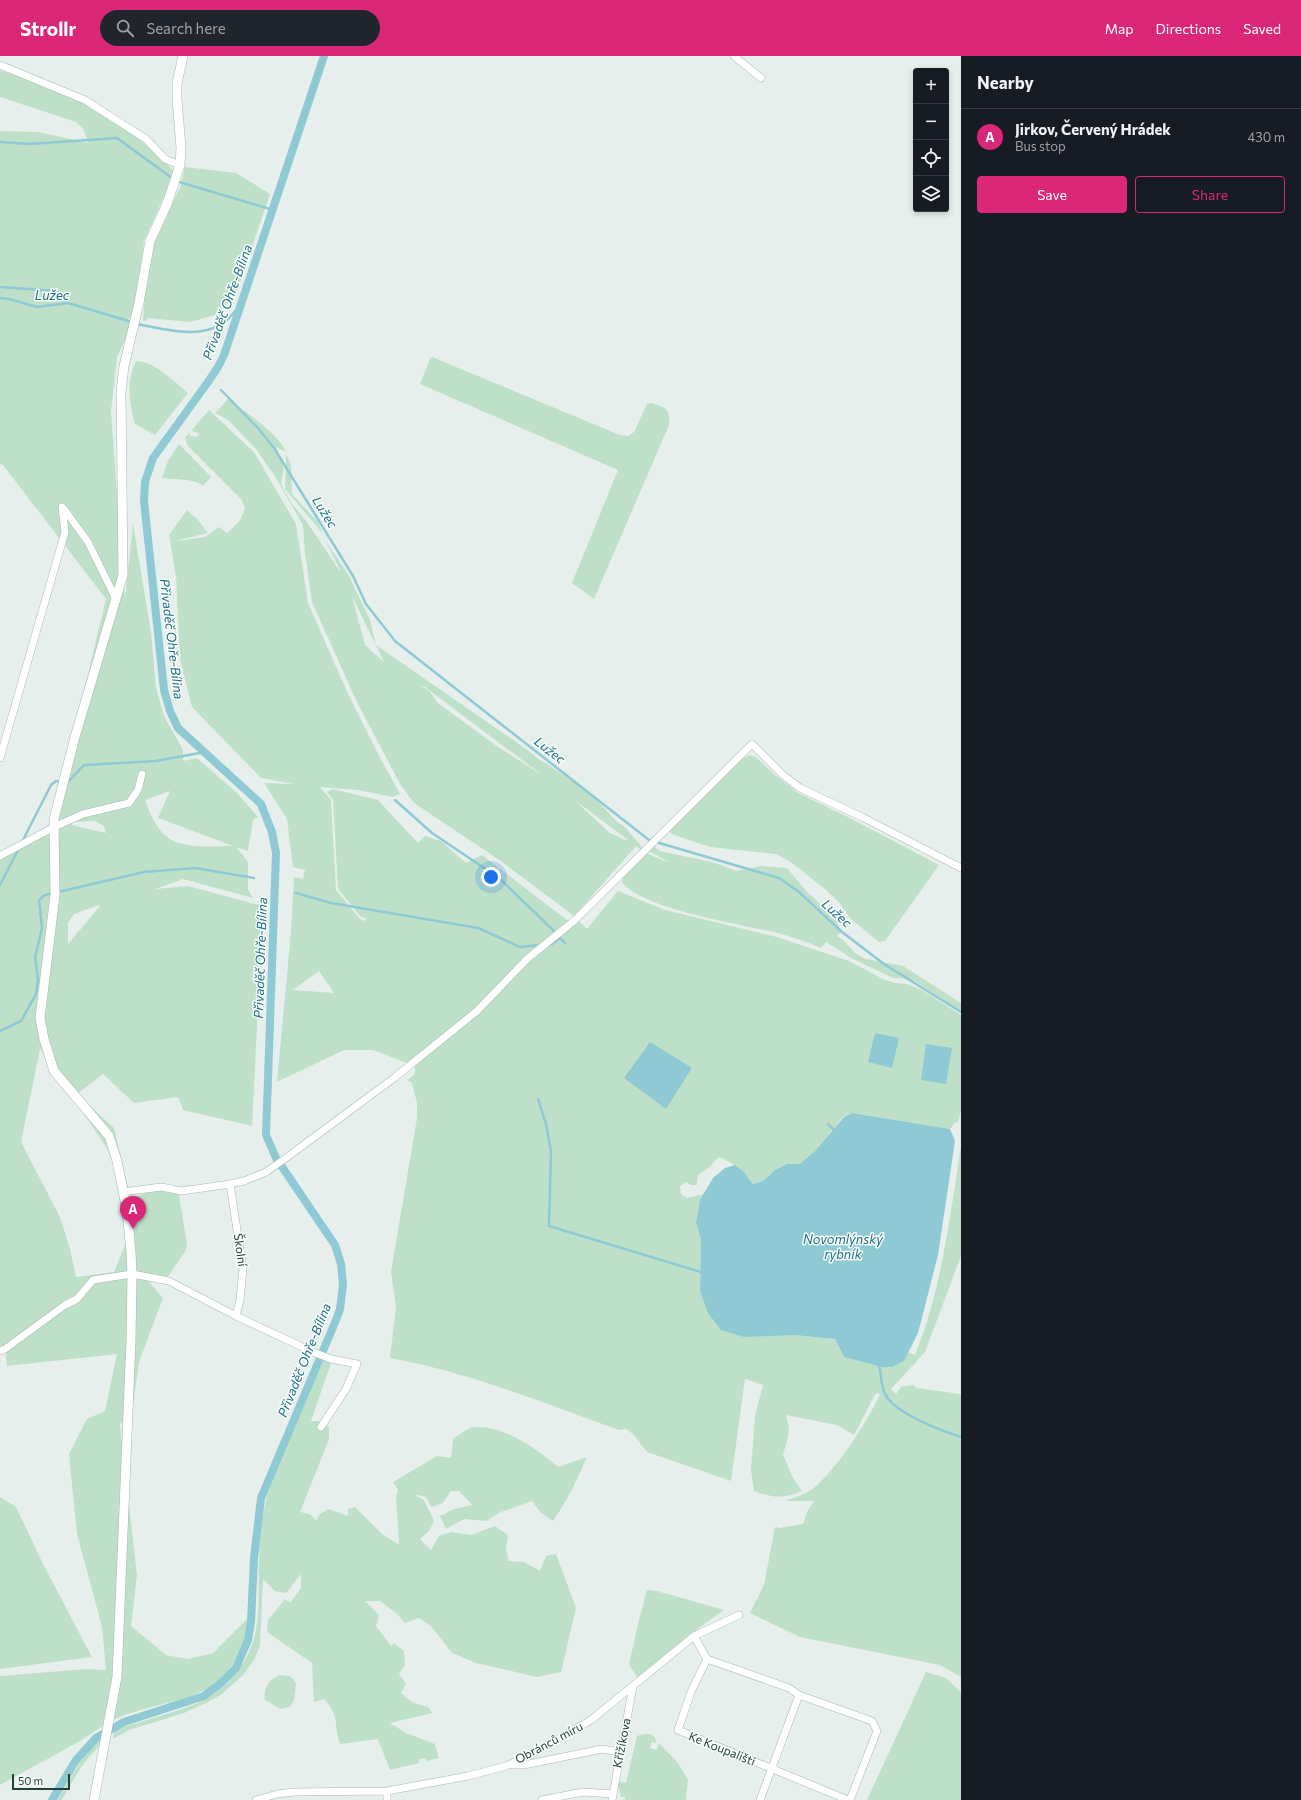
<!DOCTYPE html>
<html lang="en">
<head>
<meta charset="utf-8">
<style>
	:root { --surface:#171b24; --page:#20242c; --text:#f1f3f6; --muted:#9ea1a6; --line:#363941; --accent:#db2777 }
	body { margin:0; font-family:Commissioner,sans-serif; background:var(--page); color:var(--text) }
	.controls { position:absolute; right:12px; top:12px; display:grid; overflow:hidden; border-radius:4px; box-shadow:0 2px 6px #0003 }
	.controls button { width:36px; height:36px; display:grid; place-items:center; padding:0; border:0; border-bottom:1px solid var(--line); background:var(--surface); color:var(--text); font:20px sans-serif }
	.scale { position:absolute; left:12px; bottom:10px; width:58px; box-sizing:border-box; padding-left:4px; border:2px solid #24423a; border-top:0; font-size:11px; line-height:14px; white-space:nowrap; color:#24423a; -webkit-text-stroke:3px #f7fbf9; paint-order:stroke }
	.you { position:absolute; left:491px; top:821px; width:14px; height:14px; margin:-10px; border:3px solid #fff; border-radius:50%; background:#1a73e8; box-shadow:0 0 0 6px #1a73e833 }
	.badge { display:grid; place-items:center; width:26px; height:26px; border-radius:50%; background:var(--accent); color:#fff; font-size:13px; font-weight:700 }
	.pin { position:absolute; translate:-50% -33px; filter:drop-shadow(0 1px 2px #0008) }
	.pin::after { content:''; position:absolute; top:21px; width:14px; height:12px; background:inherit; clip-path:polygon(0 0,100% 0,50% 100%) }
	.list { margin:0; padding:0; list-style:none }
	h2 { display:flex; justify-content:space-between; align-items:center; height:52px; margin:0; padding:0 16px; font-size:17px }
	h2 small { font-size:13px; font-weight:400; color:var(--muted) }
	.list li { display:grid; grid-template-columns:26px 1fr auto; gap:12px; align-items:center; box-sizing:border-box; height:56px; padding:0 16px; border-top:1px solid var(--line) }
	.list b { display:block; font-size:15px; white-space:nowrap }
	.list p { margin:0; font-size:13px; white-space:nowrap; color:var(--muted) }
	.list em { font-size:13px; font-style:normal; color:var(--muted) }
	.actions { display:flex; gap:8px; padding:12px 16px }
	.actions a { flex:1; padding:9px 0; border:1px solid var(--accent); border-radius:4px; text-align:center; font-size:14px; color:var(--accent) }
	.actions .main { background:var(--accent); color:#fff }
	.icon { flex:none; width:22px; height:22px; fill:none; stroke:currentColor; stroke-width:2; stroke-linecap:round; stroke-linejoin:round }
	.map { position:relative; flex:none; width:961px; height:1744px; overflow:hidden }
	header { display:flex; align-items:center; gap:24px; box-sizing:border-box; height:56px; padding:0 20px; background:var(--accent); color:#fff }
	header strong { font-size:19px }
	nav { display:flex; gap:22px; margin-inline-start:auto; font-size:14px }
	.search { width:280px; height:36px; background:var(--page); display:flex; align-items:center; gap:10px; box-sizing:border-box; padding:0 14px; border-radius:22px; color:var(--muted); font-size:15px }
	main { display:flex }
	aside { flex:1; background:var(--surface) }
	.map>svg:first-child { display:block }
	.green { fill:#bfe0c8; fill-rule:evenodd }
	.water { fill:#8ec9d4 }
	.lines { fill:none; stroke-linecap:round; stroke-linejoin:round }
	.stream { stroke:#8ec9d4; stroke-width:2.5 }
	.canal { stroke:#8ec9d4; stroke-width:8 }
	.minor-casing { stroke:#a8b8b2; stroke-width:8 }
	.tertiary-casing { stroke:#a8b8b2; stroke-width:10 }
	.minor { stroke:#fff; stroke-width:7 }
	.tertiary { stroke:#fff; stroke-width:9 }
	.labels { text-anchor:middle; stroke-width:3; stroke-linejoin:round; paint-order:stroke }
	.street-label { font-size:12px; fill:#24423a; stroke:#f7fbf9 }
	.water-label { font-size:13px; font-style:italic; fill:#1c6f80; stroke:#f7fbf9 }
</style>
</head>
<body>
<header>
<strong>Strollr</strong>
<div class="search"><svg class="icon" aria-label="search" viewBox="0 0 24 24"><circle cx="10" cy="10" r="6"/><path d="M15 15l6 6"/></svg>Search here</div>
<nav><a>Map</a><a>Directions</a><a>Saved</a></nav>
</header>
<main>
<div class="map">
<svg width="961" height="1744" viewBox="0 0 961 1744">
	<rect width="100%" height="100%" fill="#e6efeb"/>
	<path class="green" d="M0 14 86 45 135 79 175 116 144 185 134 263 127 262 130 267 126 282 117 301 111 356 125 542 133 468 151 576 156 632 164 660 183 694V705L197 702 236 736 258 761 253 764 248 795 236 791 248 806V833L253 842 183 823 155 833 188 830 263 850 252 1070 183 1054 178 1041 134 1047 103 1018 77 1038 114 1072 128 1131 134 1178 131 1143 133 1141 143 1139 144 1137C154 1135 169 1132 179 1139L187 1189 185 1196 168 1220C158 1223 150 1216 140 1216L163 1242 139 1306 132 1356 120 1368 137 1519 131 1570 166 1599 188 1603 213 1597 248 1562C246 1572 245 1583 241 1592 219 1648 167 1642 120 1661 105 1667 91 1678 78 1686 52 1701 26 1714 0 1729V1620L87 1613 106 1614 102 1571 77 1478 69 1398 87 1363 105 1355 117 1298 7 1310 5 1291 0 1292V798L52 767 106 543 3 409 0 408V75L38 76 88 87 84 74 76 66 0 41ZM170 735 158 762 233 790C210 790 175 795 160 774 153 765 149 754 145 744ZM95 765 104 770 106 777 72 769V766ZM99 849 100 850 68 888V867L74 858ZM40 993 113 1101 126 1187 114 1216 76 1221 70 1193 60 1161 21 1086Z
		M185 111 236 117 270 138 238 232 220 258 190 266 148 262 146 265H143L147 213 154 184 180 132Z
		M432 301 620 379 628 380 634 376 647 348 651 347C665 351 671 353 669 369L594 543 572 527 618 414 420 328 430 303Z
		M136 305C153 304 175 326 188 337L155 379 135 368C129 346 126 326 136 305Z
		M228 343C244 355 279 378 286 396L276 391 284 411 281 428 292 448 307 466 339 514H340L320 474 285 433 286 398 291 409 292 438 318 466 325 484 348 518 370 564 376 589 526 693 541 705 546 707 592 739 617 766 625 771 648 798 670 807 646 793 651 788 660 795 712 806 737 815 761 810 787 812 808 837 835 861 841 876 837 880 843 884 855 897 866 903 903 910 961 947V955L918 927 909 923 893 922 853 903 826 886 821 892C807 886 793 881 778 877 744 869 641 853 622 826L623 819 644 796 636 790 574 860 498 803 414 747 400 728 356 644 312 546 305 497 303 469 276 422 256 393 228 364 215 357 218 354 215 351 219 353ZM352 540 384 606 365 589ZM421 630 425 631 542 719 495 689 438 647 429 635ZM572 742 628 784V785L610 777Z
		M209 354 254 396 296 468 308 547 348 638 379 700 400 738 393 741 358 734 320 731 331 744 336 834 359 862 363 865 367 863 360 860 338 833 333 744 327 736 333 733 378 744 418 787 425 780 441 785 466 807 482 799 567 864H578L587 873 618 835 665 854 777 881 849 905 883 923 895 927 907 928 922 934 961 959V1055L958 1066 955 1067 950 1073 852 1057 843 1061 815 1095 800 1108H787L775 1114 763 1125 753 1128C744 1115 734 1108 720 1101 715 1103 714 1106 711 1110 703 1118 697 1113 697 1129H691L686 1126 680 1130 681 1138 687 1142 704 1138 700 1144 696 1167 701 1184 700 1235 794 1279 835 1283 844 1301 881 1311 904 1305 908 1296 915 1299C942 1233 950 1160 961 1090V1200L925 1296 891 1333 896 1338 901 1331 914 1329 916 1332 961 1338V1621L940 1609 800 1581 750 1557 764 1529 775 1471 780 1472 803 1468 807 1456 814 1445H785C796 1441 807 1438 815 1431 838 1411 868 1365 880 1338L876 1337 854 1379 837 1369 786 1359 789 1372 788 1382 783 1398 793 1422 802 1435C784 1443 772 1442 754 1435L751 1414 755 1360 763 1329 745 1323 731 1425 647 1396 633 1378 626 1373 619 1374C544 1347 468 1316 390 1302L396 1251 391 1216 417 1062V1047L412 1027 407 1024 415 1018V1010L373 994H344L277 1026 291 876 294 821 303 823 305 814 293 811 287 763 264 727 293 728 261 722 192 651 180 603 176 521 169 479 187 454 197 463 208 477 171 486 205 481 219 471 227 477 239 466 245 453 242 444 188 390 185 382 190 376V380L197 381 199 377 191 375ZM319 915 334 937 293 934Z
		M179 388 211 421 203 430C194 422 175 424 162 422L168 405Z
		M750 699 756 701 775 719 798 737 844 759 939 809 885 885 879 886 850 862 838 845 826 834 791 806 776 798 710 791 674 779 667 774 736 706Z
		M322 1304 331 1307 311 1365H319L329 1371V1383L300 1456 310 1458 316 1465 320 1458 328 1453 348 1460V1453L355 1451 381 1477 399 1489 396 1441 398 1434 393 1426 437 1400 451 1402 453 1383C459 1379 468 1371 475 1371 503 1369 538 1393 558 1411L587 1401C577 1424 567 1445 553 1465L540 1456 532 1445 501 1456 486 1465 464 1463 446 1473 440 1460 454 1453 472 1449 459 1435H451L443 1447 431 1451 426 1441 414 1438 424 1444 434 1465 429 1475 420 1483 431 1494 439 1480 451 1476 471 1479 495 1470 508 1479 506 1494 509 1505 524 1506 540 1515 546 1500 556 1498 576 1552 561 1616 537 1621 476 1607 452 1597 431 1570 419 1562 405 1567 396 1557 380 1545H365L379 1559 376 1570 391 1590 394 1587 404 1595 405 1609 399 1618 406 1627 401 1637 413 1647 428 1651 432 1657 390 1667 406 1677 435 1688 439 1702 426 1705V1702L419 1703V1707L390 1714 378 1683 340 1688C333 1668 341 1662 324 1643L314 1646 312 1607 267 1576 268 1564 285 1543 290 1547 301 1532V1518L286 1537 275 1535 263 1523 260 1590 254 1604 243 1619 222 1638 206 1647 184 1657 129 1674 113 1683 114 1674C141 1665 171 1658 198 1647 227 1634 250 1606 256 1574 260 1550 258 1525 259 1501 260 1479 263 1456 268 1435Z
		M0 1441 16 1451 43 1508 92 1601 0 1613Z
		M647 1534 657 1535 724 1554 700 1571 638 1622 629 1609 638 1568Z
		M926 1616 946 1622 961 1636V1744H867Z
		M280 1619 290 1620 296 1627 294 1644 290 1651 280 1653 265 1644C263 1632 269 1623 280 1619Z
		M643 1678H650L655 1681 656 1687 652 1686 650 1692 657 1694 659 1687 677 1706 688 1723 686 1744H625V1741H621L617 1725 626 1727 637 1680Z
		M101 1683 100 1690C83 1704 73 1725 62 1744H57L86 1697Z"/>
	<path class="water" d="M875 977 899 982 892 1012 868 1006Z
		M650 986 692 1012 666 1053 624 1022Z
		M926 988 952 992 946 1028 921 1024Z
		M852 1057 950 1073 955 1085 938 1199 918 1277 904 1305 892 1311H881L844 1301 835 1283 794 1279 744 1281 721 1274 708 1257 700 1235 701 1184 696 1167 700 1144 713 1122 725 1112 735 1109 744 1116 753 1128 763 1125 775 1114 787 1108H800L815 1095 844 1061Z"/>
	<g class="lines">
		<path class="stream" d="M0 86 30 88 117 82 176 125 273 154
			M0 231 57 235 68 247
			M0 242 9 243 37 251 68 247 132 266
			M137 268C165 273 202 285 227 264 231 260 235 255 239 251
			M221 334 258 372 274 392 353 520 366 548 395 585 649 784 779 822 799 836 842 876 884 908 961 956
			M66 726H68L84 709 156 705 205 696
			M395 744 432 777 499 822 557 878
			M22 786 51 729 56 725 61 726
			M0 829 19 792
			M296 837 331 847 478 872 520 891 540 889
			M549 888H552L560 882 565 887
			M0 975 21 965 36 938 38 923 35 901 42 872 39 844 45 839 144 816 195 812 254 822
			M538 1043 546 1068 551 1095 549 1170 704 1217
			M828 1068 835 1075
			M879 1308C881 1317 881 1328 884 1336 893 1357 940 1374 961 1381"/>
		<path class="canal" d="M52 1744 76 1704 96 1682 124 1666 204 1640 221 1627 236 1612 248 1584 251 1566 254 1502 261 1442 336 1264 340 1253 343 1229 341 1208 335 1189 276 1102 266 1079 276 797 272 776 261 748 178 672 170 655 164 634 144 445 145 426 153 402 208 326 218 311 224 299 324 0"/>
		<g class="minor-casing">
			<path id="minor" d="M734 0 761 22
				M0 9 85 44 146 83 165 103 180 109
				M64 453 88 486 116 543
				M0 702 65 476 62 451
				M0 800 54 771 83 758 129 747 138 734 142 718
				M230 1128 243 1213 240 1244 236 1260
				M123 1136 161 1131 182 1135 230 1128 244 1125 266 1116 286 1102 394 1022 477 955 527 903 575 864 752 688 783 719 800 732 862 761 961 812
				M0 1295 5 1293 65 1249 77 1243 93 1224 132 1218 169 1225 236 1260 313 1296 331 1303 357 1308 346 1333 321 1371
				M694 1580 707 1603 789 1632 799 1639 872 1665 877 1675 850 1744
				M707 1603 691 1636 678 1674 848 1744
				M512 1709H524L602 1693 620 1696
				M387 1735V1744
				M256 1744 277 1738 294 1736 387 1735 468 1720 506 1710 532 1698 591 1664 694 1580 739 1559
				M542 1744 583 1736 613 1738
				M612 1744 633 1630
				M760 1744 799 1639"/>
		</g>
		<g class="tertiary-casing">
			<path id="tertiary" d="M94 1744 117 1621 131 1284 132 1218 131 1196 127 1154 117 1105 109 1080 54 1015 44 983 40 962 55 839 54 763 75 681 123 519 121 336 124 310 139 247 150 185 167 148 180 109 181 92 177 43V27L183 0"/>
		</g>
		<use href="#minor" class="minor"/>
		<use href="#tertiary" class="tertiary"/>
	</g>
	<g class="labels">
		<g class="street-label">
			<text transform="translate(240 1194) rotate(82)" y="4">Školní</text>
			<text transform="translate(549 1687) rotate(-28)" y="4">Obránců míru</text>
			<text transform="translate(622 1687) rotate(-79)" y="4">Křižíkova</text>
			<text transform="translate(722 1693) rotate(22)" y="4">Ke Koupališti</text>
		</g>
		<g class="water-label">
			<text x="52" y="244">Lužec</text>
			<text transform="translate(227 246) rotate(-70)" y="5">Přivaděč Ohře-Bílina</text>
			<text transform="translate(325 456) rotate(58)" y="5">Lužec</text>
			<text transform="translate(172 583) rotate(83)" y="5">Přivaděč Ohře-Bílina</text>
			<text transform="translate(550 694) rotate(38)" y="5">Lužec</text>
			<text transform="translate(837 857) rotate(42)" y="5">Lužec</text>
			<text transform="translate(260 902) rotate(-88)" y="5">Přivaděč Ohře-Bílina</text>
			<text x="843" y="1188">Novomlýnský<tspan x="843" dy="15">rybník</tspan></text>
			<text transform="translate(304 1304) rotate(-68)" y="5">Přivaděč Ohře-Bílina</text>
		</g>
	</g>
</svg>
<div class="controls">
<button>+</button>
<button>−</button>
<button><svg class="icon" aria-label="locate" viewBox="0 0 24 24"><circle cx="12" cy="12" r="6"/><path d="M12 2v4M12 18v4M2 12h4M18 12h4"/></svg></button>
<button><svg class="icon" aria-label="layers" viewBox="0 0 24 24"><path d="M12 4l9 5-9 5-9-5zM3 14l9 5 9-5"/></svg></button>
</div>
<div class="scale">50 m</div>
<div class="you"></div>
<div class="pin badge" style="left:133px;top:1173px">A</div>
</div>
<aside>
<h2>Nearby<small></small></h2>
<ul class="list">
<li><span class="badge">A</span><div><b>Jirkov, Červený Hrádek</b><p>Bus stop</p></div><em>430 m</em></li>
</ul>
<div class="actions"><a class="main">Save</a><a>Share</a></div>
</aside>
</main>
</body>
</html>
